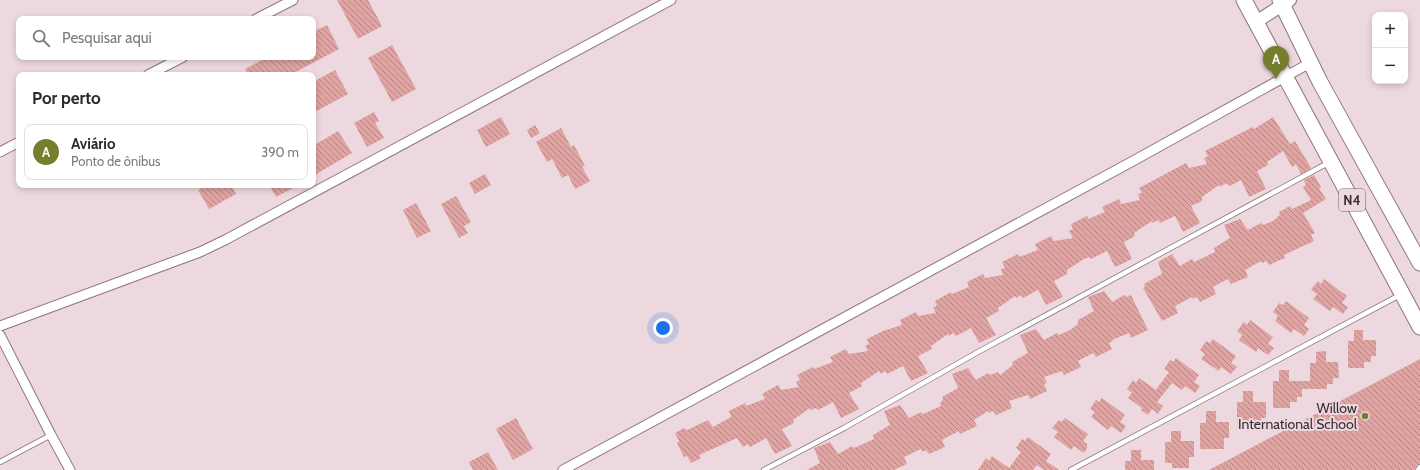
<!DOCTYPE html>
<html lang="pt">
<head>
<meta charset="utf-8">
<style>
	:root { --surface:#fff; --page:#f7f7f7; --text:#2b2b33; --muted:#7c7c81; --line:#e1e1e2; --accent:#747e2b }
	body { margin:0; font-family:Cabin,sans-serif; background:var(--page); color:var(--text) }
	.controls { position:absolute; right:12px; top:12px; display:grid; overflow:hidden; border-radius:8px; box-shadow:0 2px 6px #0003 }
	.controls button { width:36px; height:36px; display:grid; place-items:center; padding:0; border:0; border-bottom:1px solid var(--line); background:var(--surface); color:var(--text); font:20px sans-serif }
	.you { position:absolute; left:663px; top:328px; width:14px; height:14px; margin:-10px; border:3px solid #fff; border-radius:50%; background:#1a73e8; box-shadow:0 0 0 6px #1a73e833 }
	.badge { display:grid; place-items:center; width:26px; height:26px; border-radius:50%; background:var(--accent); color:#fff; font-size:13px; font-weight:700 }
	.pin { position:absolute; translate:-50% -33px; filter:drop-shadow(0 1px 2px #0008) }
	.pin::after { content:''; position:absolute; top:21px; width:14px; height:12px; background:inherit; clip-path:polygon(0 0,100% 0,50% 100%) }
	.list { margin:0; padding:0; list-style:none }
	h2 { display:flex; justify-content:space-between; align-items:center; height:52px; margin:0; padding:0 16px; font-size:17px }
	h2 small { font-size:13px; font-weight:400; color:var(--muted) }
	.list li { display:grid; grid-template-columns:26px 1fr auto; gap:12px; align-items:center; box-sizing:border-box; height:56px; margin:0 8px 8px; padding:0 8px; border:1px solid var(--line); border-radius:8px }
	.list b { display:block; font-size:15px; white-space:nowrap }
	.list p { margin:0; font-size:13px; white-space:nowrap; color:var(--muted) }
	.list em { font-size:13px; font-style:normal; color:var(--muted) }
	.icon { flex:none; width:22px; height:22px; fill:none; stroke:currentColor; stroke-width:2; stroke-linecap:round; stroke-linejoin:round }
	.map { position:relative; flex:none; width:1420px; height:470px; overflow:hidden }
	.search { position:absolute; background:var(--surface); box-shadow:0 2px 6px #0003; left:16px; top:16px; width:300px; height:44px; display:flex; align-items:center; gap:10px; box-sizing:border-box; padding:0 14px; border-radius:8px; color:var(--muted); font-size:15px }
	.panel { position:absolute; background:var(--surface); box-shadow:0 2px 6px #0003; left:16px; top:72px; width:300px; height:116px; border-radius:8px }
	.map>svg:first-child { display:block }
	.building { fill:url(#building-back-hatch) }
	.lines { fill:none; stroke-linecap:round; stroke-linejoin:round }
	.service-casing { stroke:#8a767c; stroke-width:6 }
	.minor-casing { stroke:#8a767c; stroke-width:11 }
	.tertiary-casing { stroke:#8a767c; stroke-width:14 }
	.trunk-casing { stroke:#8a767c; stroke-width:17 }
	.service { stroke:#fff; stroke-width:4.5 }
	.minor { stroke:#fff; stroke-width:9 }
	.tertiary { stroke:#fff; stroke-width:12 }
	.trunk { stroke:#fff; stroke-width:15 }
	.poi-dot { fill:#747e2b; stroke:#eed8df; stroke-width:1.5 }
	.labels { text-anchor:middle; stroke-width:4; stroke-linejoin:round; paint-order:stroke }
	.shield { fill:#eed8df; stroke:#6d6164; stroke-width:1 }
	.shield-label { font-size:13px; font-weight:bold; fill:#362e30 }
	.poi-label { font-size:14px; fill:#362e30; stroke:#eed8df; text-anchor:end }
</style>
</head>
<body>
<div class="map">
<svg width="1420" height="470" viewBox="0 0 1420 470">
	<defs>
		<pattern id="building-back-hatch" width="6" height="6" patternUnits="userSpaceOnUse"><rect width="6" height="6" fill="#e1a4a2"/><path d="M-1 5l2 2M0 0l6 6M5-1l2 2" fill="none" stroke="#b78684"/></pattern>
	</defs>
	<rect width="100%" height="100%" fill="#eed8df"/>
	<path class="building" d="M337 0H368L382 26 358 39Z
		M327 25 339 49 290 75H248L245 69 268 57H313V32Z
		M392 45 416 89 392 102 368 58Z
		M335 70 348 94 313 113V82Z
		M374 112 379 121 375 123 384 138 367 147 354 123Z
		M501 117 510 134 486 147 477 130Z
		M1273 117 1290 144 1295 141 1311 168 1301 174 1296 164 1292 167 1283 151 1267 162 1268 165 1257 171 1266 189 1249 197 1241 180 1230 186 1226 183 1220 187 1219 185 1202 197V201L1191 206 1200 223 1183 232 1175 216 1160 223 1158 220 1153 223 1152 221 1134 233 1135 236 1124 242 1132 259 1115 267 1107 251 1091 259 1089 257 1085 259H1084L1067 270V274L1054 281 1063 297 1046 305 1038 290 1023 298 1021 295 1016 298 1015 296 998 308 999 311 986 318 996 335 979 343 971 328 956 336 953 333 949 336 948 334 931 346 932 349 918 356 928 373 911 381 903 366 887 374 885 371 881 374 879 371 861 383 862 386 849 393 859 409 841 418 833 402 818 410 816 408 811 410 810 408 793 420 794 423 782 429 792 446 775 454 766 438 750 447 748 444 743 447 737 438 699 455 701 458 691 463 687 456 684 457 677 443 679 441 675 433 684 428 687 430 708 420 713 427 731 417 729 411 745 403 746 406 765 399 762 394 778 385 781 390 799 387 796 382 800 380 797 375 813 367 814 369 833 362 830 357 846 349 849 354 868 351 865 346 869 344 867 339 883 331 902 325 900 320 916 312 918 316 936 313 933 307 937 306 935 301 951 292 952 294 969 287 967 282 983 274 985 278 1003 275 1001 269 1005 268 1002 262 1018 254 1019 257 1038 250 1035 244 1051 236 1054 241 1073 238 1069 231 1073 229 1071 224 1087 216 1088 219 1105 212 1102 207 1119 199 1121 204 1140 200 1138 194 1142 193 1139 188 1186 163 1189 168 1207 164 1204 158 1208 156 1205 151 1253 127 1254 129Z
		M535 125 540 133 531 138 527 130Z
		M561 128 571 147 574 145 585 166 582 167 590 181 575 189 568 175 562 178 552 159 547 162 536 142Z
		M338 131 352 153 313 176V146Z
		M485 174 491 185 475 194 469 183Z
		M1314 175 1321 187 1319 188 1326 199 1303 213 1315 233 1311 235 1314 241 1284 255 1285 258 1269 265 1266 261 1262 263 1261 261 1245 270 1248 277 1231 284 1228 279 1213 287 1216 294 1200 302 1197 297 1193 299 1192 297 1175 306 1178 313 1162 321 1143 288 1145 287 1144 284 1162 274 1158 262 1172 254 1180 266 1192 259 1194 262 1215 252 1214 248 1230 238 1224 225 1240 219 1248 230 1261 223 1263 225 1273 221 1280 215 1279 212 1290 206 1292 209 1311 200 1303 187 1306 185 1304 180Z
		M207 185H231L236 194 209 209 198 190Z
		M269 185H299L276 197Z
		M456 196 471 222 464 226 468 233 459 238 441 204Z
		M416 203 431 231 417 238 403 210Z
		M1324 279 1347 296 1342 303 1348 307 1343 314 1333 307 1330 311 1313 299 1317 294 1311 290 1318 281 1321 284Z
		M1104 291 1112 302 1124 295 1126 297 1131 295 1148 330 1131 338 1129 333 1112 340 1113 341 1109 343 1112 349 1096 357 1093 353 1078 361 1081 367 1064 375 1062 371 1044 377 1047 383 1044 384 1047 391 1030 399 1028 395 1009 401 1012 408 996 415 993 411 989 413 988 411 974 420 977 426 960 434 959 431 942 440 945 447 929 454 926 450 922 452 921 449 904 457 907 464 894 470H807L820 463 814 448 830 442 838 454 852 446 854 448 874 439 873 435 890 425 884 411 900 405 909 418 921 412 923 414 941 406 940 403 943 400 942 397 958 388 952 374 968 368 976 380 988 373 990 375 998 372 1000 375 1013 365 1012 362 1028 353 1020 335 1036 329 1044 340 1057 333 1059 335 1070 330 1078 324V320L1094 311 1088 297Z
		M1286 301 1309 318 1304 325 1309 329 1304 336 1294 329 1291 333 1275 321 1278 316 1273 312 1279 303 1283 305Z
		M1250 320 1273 337 1268 344 1274 348 1268 355 1258 348 1256 352 1239 340 1242 335 1237 331 1244 322 1247 325Z
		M1354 330H1363V340H1376V356H1371V362H1364V368H1348V341H1354Z
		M1213 339 1236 356 1231 363 1237 367 1231 374 1221 367 1219 371 1201 359 1205 354 1200 350 1206 341 1210 343Z
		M1326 351V362H1338L1339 378H1333V384H1327V389H1302V397H1297V402H1290V408H1273V381H1279V370H1289V381H1310V363H1316V352Z
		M1176 358 1199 375 1194 382 1200 386 1195 393 1185 386 1182 390 1172 383 1157 402 1163 406 1158 414 1152 409 1148 415 1141 410 1142 408 1128 398 1132 393 1127 389 1133 380 1136 383 1139 378 1156 390 1169 372 1164 369 1170 360 1173 362Z
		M1420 359V463L1417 465 1414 470H1209Z
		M1243 391H1253V402H1266V418H1261V423H1254V429H1237V402H1243Z
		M1102 398 1125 415 1120 422 1126 426 1121 433 1111 426 1108 430 1091 417 1095 412 1090 409 1096 400 1099 402Z
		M1206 411H1216V422H1229V438H1224V449H1200V423H1206Z
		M516 418 533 449 513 460 496 429Z
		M1065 418 1088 434 1083 441 1087 444V448L1084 453 1074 446 1071 450 1054 437 1058 432 1052 428 1059 420 1062 422Z
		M1171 431H1181V441H1194V457H1189V468H1172V463H1165V442H1171Z
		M1028 437 1051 454 1046 461 1059 470H1044L1037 465 1033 470H978L986 458 989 461 992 456 1009 468 1021 452 1016 448 1022 439 1025 441Z
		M1131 450H1141V460H1154V470H1125V461H1131Z
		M488 452 498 470H473L469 462Z"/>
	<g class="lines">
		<g class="service-casing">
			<path id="service" d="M0 462 51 435
				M764 470 844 428 978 352 1328 163
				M1071 470 1400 295
				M1418 470 1420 467"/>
		</g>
		<g class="minor-casing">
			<path id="minor" d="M256 19 293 0
				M148 75 183 57
				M0 152 19 142
				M0 326 200 252 225 240 671 0
				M0 335 51 435 70 470
				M563 470 1133 161 1310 63"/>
		</g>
		<g class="tertiary-casing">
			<path id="tertiary" d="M1256 22 1290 0"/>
		</g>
		<g class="trunk-casing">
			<path id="trunk" d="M1244 0 1420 327
				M1280 0 1320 82 1420 263"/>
		</g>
		<use href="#service" class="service"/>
		<use href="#minor" class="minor"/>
		<use href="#tertiary" class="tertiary"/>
		<use href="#trunk" class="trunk"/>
	</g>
	<circle class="poi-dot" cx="1365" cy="416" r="4"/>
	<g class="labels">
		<rect class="shield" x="1339" y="189" width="26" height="22" rx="3"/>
		<g class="shield-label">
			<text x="1352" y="205">N4</text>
		</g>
		<g class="poi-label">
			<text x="1357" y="413">Willow<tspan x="1357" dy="16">International School</tspan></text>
		</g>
	</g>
</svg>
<div class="controls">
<button>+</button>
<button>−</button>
</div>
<div class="you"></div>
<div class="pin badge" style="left:1276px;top:79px">A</div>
<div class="search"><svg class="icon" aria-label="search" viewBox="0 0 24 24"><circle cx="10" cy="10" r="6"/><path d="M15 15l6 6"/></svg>Pesquisar aqui</div>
<section class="panel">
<h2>Por perto<small></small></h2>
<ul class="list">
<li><span class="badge">A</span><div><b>Aviário</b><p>Ponto de ônibus</p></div><em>390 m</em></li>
</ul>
</section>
</div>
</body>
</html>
